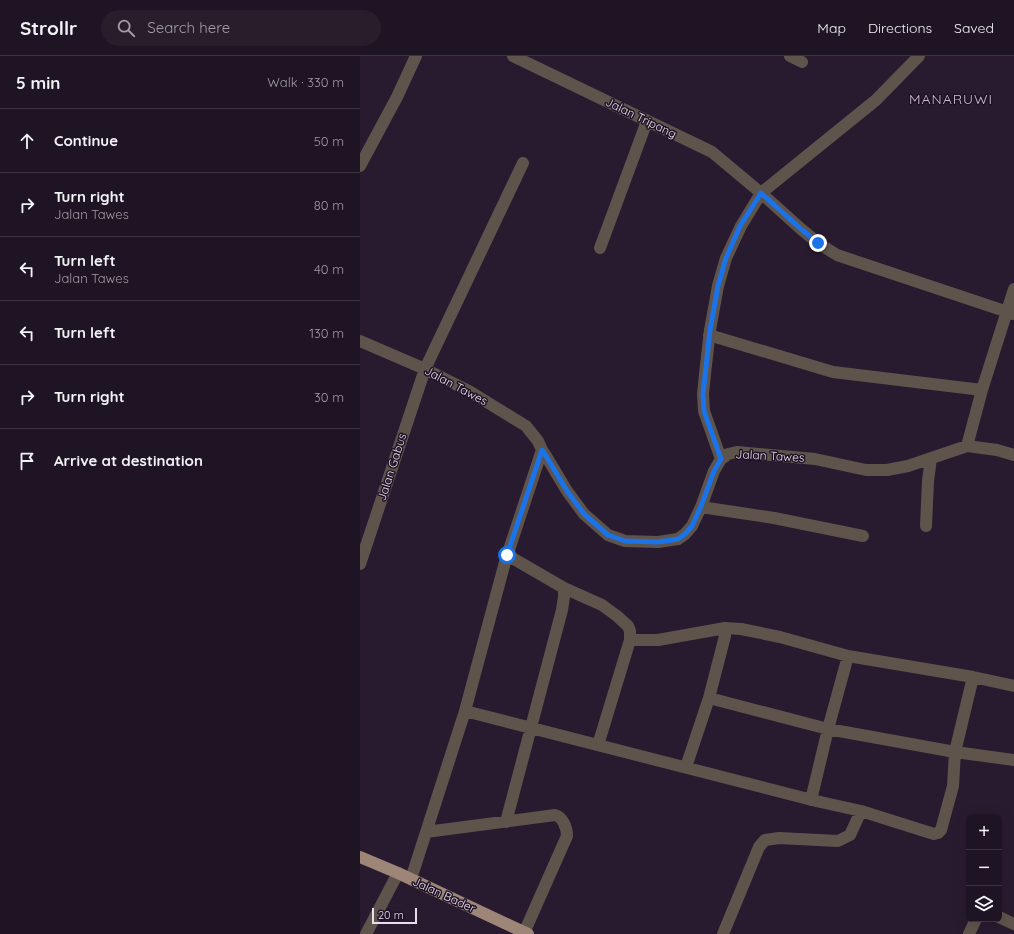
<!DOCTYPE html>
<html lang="en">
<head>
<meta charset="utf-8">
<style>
	:root { --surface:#1f1423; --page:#271d2b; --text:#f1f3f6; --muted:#a19ea6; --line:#3c3341 }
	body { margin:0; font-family:Quicksand,sans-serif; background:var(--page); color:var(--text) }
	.controls { position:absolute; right:12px; bottom:12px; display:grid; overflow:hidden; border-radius:6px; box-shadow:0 4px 16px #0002 }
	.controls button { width:36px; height:36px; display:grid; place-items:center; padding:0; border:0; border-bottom:1px solid var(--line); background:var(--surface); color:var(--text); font:20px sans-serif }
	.scale { position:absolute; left:12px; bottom:10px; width:45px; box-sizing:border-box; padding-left:4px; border:2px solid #e8deec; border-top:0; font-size:11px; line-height:14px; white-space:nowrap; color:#e8deec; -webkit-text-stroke:3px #1f1125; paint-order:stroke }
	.stop { position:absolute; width:12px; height:12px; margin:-9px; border:3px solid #1a73e8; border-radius:50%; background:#fff }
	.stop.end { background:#1a73e8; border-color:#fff; box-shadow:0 1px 4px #0008 }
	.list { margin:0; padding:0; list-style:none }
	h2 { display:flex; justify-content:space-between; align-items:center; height:52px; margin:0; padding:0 16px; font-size:17px }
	h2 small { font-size:13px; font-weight:400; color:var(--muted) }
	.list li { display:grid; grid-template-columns:26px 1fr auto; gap:12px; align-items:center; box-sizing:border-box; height:64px; padding:0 16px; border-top:1px solid var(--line) }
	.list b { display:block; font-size:15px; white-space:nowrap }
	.list p { margin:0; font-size:13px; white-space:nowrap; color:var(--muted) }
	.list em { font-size:13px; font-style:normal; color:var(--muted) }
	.icon { flex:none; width:22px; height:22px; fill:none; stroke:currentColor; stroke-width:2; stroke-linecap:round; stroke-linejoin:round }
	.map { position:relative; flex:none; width:654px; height:878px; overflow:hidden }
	header { display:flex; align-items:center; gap:24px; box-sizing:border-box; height:56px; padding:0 20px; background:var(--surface); border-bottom:1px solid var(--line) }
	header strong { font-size:19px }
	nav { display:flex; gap:22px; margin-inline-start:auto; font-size:14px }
	.search { width:280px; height:36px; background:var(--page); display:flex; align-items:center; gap:10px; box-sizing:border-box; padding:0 14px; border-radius:22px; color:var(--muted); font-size:15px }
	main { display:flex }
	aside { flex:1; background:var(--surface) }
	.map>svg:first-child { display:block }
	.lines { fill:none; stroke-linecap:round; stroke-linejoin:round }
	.minor { stroke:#5f544c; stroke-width:12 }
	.major { stroke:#9d8677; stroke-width:12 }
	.route { stroke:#1a73e8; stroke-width:5 }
	.labels { text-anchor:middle; stroke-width:3; stroke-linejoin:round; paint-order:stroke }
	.street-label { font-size:12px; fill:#e8deec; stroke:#1f1125 }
	.quarter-label { font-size:14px; letter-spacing:1px; fill:#cdbad5; stroke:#1f1125 }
</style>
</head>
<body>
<header>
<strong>Strollr</strong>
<div class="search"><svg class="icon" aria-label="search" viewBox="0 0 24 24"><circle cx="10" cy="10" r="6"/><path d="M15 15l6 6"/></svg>Search here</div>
<nav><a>Map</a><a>Directions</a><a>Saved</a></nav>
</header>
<main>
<aside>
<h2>5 min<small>Walk · 330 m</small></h2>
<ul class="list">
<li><svg class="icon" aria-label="ahead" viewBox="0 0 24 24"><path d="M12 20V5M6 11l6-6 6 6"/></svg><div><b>Continue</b></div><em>50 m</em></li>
<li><svg class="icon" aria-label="right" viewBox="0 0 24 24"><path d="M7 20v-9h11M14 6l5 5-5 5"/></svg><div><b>Turn right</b><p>Jalan Tawes</p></div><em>80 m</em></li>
<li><svg class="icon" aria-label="left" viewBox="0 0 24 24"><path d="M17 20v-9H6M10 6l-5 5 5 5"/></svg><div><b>Turn left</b><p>Jalan Tawes</p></div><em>40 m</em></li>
<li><svg class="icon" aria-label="left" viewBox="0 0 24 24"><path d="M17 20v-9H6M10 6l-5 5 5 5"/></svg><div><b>Turn left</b></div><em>130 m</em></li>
<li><svg class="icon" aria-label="right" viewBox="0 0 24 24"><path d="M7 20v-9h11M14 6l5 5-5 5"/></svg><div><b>Turn right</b></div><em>30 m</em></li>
<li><svg class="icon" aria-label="arrive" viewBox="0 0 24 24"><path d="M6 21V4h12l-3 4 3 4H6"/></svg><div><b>Arrive at destination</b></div></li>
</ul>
</aside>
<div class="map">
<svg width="654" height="878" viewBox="0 0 654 878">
	<rect width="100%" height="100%" fill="#291b2f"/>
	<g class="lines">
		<path class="minor" d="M153 0 352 96 401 137 441 173 458 187 477 199 654 258
			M430 0 442 6
			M0 110 37 41 56 0
			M240 192 287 65
			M349 279 473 316 622 334
			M0 285 65 313 109 335 166 370 178 385 182 394 186 400 207 435 224 458 248 479 265 485 298 486 318 483 325 478 332 470 341 451 354 415 361 403 368 398 377 396 455 403 506 414H527L548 410 607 390 637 394 654 399
			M607 390 622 334 654 233
			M361 403 344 355 343 338 345 318 350 274 358 230 366 202 381 170 401 137 516 44 559 0
			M341 451 414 462 503 480
			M566 470 568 425 571 402
			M0 508 65 313 163 107
			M204 532 242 549 257 560 268 570 270 575V584L238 689
			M270 584H298L365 572 381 573 420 581 488 600 613 621 654 630
			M613 621 595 696 654 704
			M105 655 456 745 501 755 574 778 578 777 581 774 593 730 595 696 468 673 349 642 365 580V572
			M326 711 349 642
			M451 744 468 673 488 600
			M146 766 202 554 204 541V532L147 499
			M66 776 195 759C203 761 207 772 207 780L164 877
			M51 823 105 655 145 506 182 394
			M639 861 654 868
			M6 878 38 817
			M363 878 399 791 405 784 419 782 478 785 490 779 501 755
			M609 878 616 863"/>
		<path class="major" d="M0 801 38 817 168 878"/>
	</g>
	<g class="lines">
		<path class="route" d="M147 499 182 394 186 400 207 435 224 458 248 479 265 485 298 486 318 483 325 478 332 470 341 450 354 415 361 403 344 355 343 338 350 274 358 230 366 202 380 170 401 137 441 173 458 187"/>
	</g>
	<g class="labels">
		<g class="street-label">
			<text transform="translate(281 62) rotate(26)" y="4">Jalan Tripang</text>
			<text transform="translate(96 330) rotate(28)" y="4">Jalan Tawes</text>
			<text transform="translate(410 400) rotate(3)" y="4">Jalan Tawes</text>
			<text transform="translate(32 411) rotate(-72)" y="4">Jalan Gabus</text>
			<text transform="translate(84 839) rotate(25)" y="4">Jalan Bader</text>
		</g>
		<g class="quarter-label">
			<text x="591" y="48">MANARUWI</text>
		</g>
	</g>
</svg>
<div class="controls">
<button>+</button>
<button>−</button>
<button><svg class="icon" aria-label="layers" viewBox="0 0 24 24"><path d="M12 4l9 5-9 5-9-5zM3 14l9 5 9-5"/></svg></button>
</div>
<div class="scale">20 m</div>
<div class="stop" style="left:147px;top:499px"></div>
<div class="stop end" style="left:458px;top:187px"></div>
</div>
</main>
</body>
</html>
